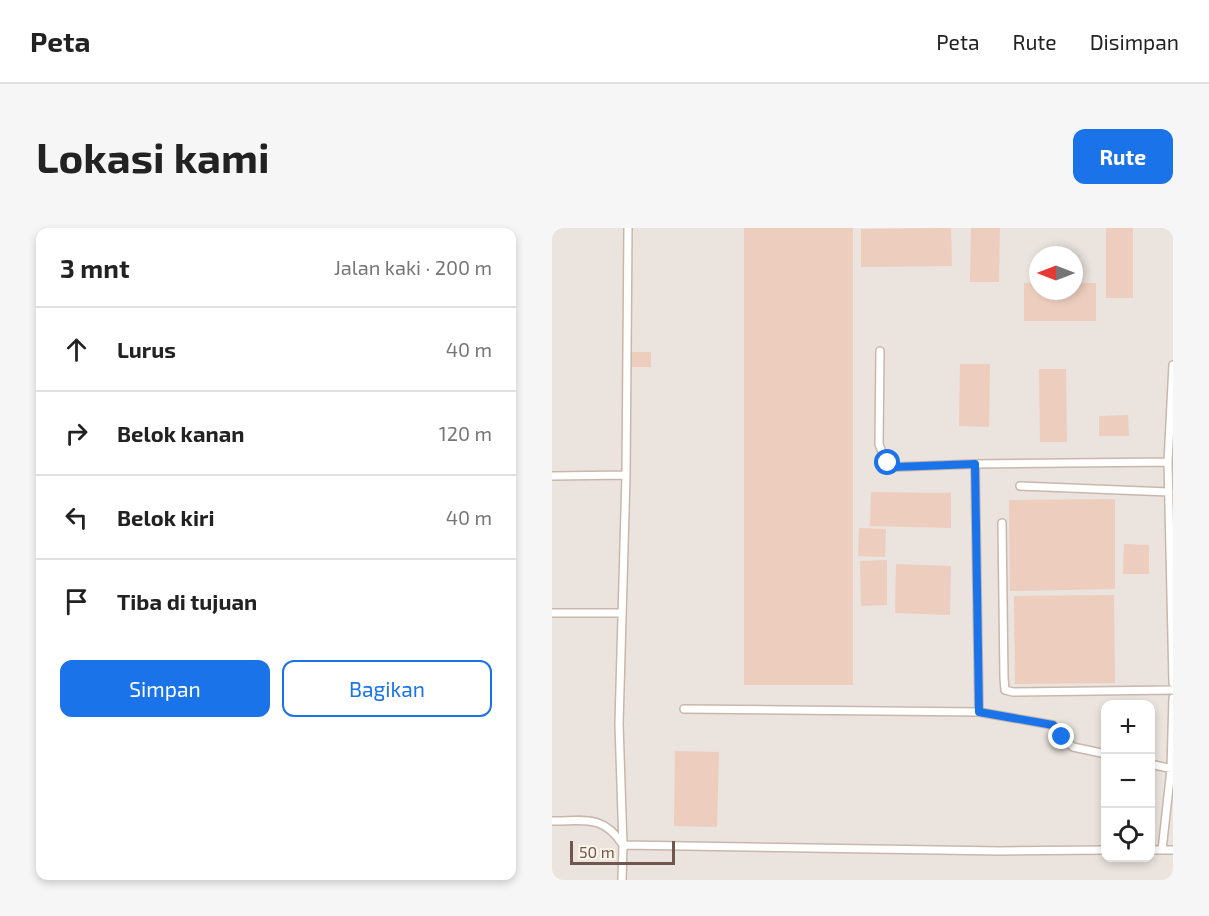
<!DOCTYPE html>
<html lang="id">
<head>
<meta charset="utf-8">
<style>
	:root { --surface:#fff; --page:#f6f6f6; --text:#222; --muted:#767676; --line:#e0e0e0; --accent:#1a73e8 }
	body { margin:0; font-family:"Exo 2",sans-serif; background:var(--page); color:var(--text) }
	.controls { position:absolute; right:18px; bottom:18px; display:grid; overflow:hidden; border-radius:12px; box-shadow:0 3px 9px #0003 }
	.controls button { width:54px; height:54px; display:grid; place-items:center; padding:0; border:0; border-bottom:2px solid var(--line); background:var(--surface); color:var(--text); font:30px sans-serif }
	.compass { position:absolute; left:477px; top:18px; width:54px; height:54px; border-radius:50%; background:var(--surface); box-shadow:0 3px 9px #0003; rotate:270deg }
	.scale { position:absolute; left:18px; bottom:15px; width:105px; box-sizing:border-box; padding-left:6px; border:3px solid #70564c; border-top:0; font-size:16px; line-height:21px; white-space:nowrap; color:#70564c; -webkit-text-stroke:4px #fdf4e9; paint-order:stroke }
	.stop { position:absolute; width:18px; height:18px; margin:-14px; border:4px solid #1a73e8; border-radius:50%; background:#fff }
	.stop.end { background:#1a73e8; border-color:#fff; box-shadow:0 2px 6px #0008 }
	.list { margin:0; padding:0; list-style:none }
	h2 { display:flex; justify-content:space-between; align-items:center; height:78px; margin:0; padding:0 24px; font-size:26px }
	h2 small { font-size:20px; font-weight:400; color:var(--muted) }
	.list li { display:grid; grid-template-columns:39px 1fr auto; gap:18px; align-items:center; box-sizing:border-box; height:84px; padding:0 24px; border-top:2px solid var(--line) }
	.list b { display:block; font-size:22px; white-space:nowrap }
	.list em { font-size:20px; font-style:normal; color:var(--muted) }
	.actions { display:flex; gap:12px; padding:18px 24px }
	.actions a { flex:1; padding:14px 0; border:2px solid var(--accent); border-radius:12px; text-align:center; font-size:21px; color:var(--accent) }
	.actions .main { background:var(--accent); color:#fff }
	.icon { flex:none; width:33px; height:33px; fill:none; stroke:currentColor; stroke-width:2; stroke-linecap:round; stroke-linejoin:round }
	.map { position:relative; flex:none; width:621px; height:652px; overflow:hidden; border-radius:12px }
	header { display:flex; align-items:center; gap:36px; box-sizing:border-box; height:84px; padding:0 30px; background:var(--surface); border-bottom:2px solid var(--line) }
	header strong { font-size:28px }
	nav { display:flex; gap:33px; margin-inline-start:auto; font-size:21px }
	.intro { display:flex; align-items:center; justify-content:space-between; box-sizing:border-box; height:144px; padding:0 36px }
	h1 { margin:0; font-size:42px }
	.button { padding:15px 27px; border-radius:12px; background:var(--accent); color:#fff; font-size:21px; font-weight:700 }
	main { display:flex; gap:36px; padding:0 36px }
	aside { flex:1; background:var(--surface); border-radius:12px; box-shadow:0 3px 9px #0003 }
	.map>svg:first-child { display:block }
	.industrial { fill:#eae3de; fill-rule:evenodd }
	.building { fill:#edcdbe }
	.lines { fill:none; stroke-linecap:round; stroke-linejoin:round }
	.lane-casing { stroke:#cab7ab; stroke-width:10 }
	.lane { stroke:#fff; stroke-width:7 }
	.route { stroke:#1a73e8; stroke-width:8 }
</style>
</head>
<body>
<header>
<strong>Peta</strong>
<nav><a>Peta</a><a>Rute</a><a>Disimpan</a></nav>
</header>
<div class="intro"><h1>Lokasi kami</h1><a class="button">Rute</a></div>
<main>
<aside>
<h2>3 mnt<small>Jalan kaki · 200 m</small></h2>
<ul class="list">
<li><svg class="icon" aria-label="ahead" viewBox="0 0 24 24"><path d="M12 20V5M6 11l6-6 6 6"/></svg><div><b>Lurus</b></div><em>40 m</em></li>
<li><svg class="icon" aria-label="right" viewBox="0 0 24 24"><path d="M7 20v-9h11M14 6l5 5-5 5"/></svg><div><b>Belok kanan</b></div><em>120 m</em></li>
<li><svg class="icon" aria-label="left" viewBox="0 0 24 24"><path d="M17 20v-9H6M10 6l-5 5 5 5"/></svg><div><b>Belok kiri</b></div><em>40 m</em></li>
<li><svg class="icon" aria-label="arrive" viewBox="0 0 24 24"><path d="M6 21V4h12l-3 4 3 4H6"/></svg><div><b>Tiba di tujuan</b></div></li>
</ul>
<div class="actions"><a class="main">Simpan</a><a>Bagikan</a></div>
</aside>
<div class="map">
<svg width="621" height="652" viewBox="0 0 621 652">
	<rect width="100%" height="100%" fill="#faf0e4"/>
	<path class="industrial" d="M0 0H621V652H0ZM486 27H522V63H486ZM554 476H598V630H554Z"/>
	<path class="building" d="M192 0H301V457H192Z
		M383 0H399L400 38 309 39V1Z
		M419 0H448L447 54H418Z
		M554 0H581V70H554Z
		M472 55H486V63H522V55H544V93H472Z
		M79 124H99V139H79Z
		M408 136H438L437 199 407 198Z
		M487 141H514L515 214H488Z
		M576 187 577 208H547V188Z
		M319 264 399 265V300L318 298Z
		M563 271V361L458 363 457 272Z
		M307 300 334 301 333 329 306 328Z
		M572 316 597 317V346H571Z
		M335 332V377L309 378 308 333Z
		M344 336 399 338 398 387 343 385Z
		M562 367 563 455 463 456 462 368Z
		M123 523 167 524 165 599 122 598Z"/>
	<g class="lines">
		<g class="lane-casing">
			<path id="lane" d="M328 123 327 216C331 227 334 234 343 239L423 236 616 234
				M621 137 616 234 621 455
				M423 236 427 484
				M0 248 74 247
				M468 258 617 264
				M450 295 452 450 453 462 461 464 621 462
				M0 385H70
				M132 481 427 484 501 497 510 509 521 519 554 526
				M598 536 621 541
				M0 593C32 593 51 586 71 617
				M71 617 448 623 554 622
				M598 622H621
				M610 622 619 541 621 470
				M70 652 71 617 67 496 74 247 76 0"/>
		</g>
		<use href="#lane" class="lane"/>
	</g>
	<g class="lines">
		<path class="route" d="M336 235 343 239 423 236 427 484 501 497 510 509"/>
	</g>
</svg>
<div class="controls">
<button>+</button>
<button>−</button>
<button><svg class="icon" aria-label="locate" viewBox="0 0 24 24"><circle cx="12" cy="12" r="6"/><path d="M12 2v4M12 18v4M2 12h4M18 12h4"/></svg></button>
</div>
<svg class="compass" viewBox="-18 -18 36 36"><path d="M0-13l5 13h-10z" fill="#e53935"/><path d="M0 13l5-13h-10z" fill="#767676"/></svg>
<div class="scale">50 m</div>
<div class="stop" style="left:336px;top:235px"></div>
<div class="stop end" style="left:510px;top:509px"></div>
</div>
</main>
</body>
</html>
